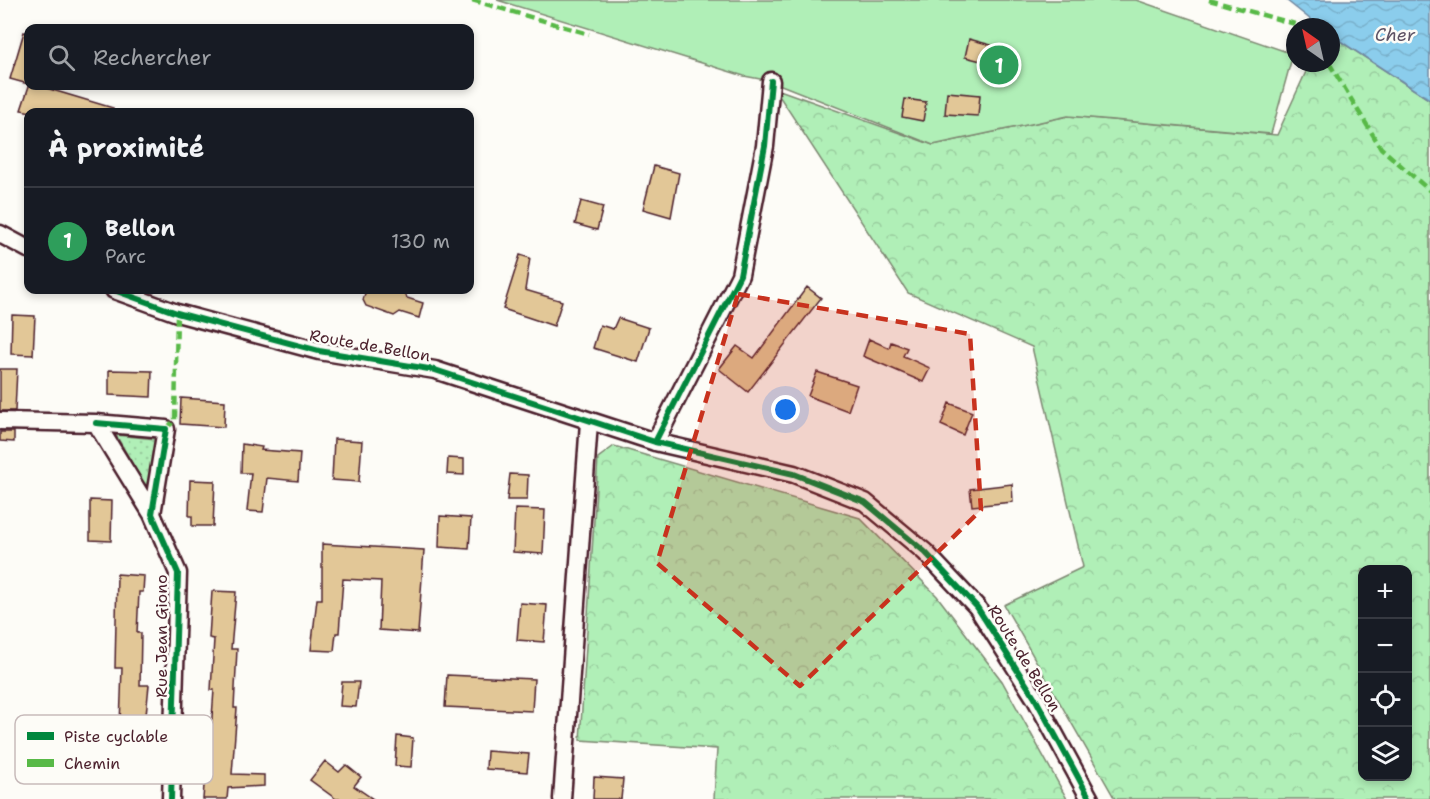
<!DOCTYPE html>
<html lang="fr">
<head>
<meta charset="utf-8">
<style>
	:root { --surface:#171b24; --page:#242831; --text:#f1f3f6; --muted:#9ea1a6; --line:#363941; --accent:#ea580c }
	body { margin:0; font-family:"Shantell Sans",sans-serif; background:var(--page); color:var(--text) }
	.controls { position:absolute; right:18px; bottom:18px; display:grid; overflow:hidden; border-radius:12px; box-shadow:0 3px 9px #0003 }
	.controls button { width:54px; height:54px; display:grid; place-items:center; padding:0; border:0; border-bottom:2px solid var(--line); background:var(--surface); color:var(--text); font:30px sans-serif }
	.compass { position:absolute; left:1286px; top:18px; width:54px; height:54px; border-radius:50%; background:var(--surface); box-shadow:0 3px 9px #0003; rotate:326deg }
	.you { position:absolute; left:786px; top:410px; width:21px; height:21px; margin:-15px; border:4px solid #fff; border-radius:50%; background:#1a73e8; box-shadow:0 0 0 9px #1a73e833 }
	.badge { display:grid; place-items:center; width:39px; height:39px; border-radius:50%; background:var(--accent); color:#fff; font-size:20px; font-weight:700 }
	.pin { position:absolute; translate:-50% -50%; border:3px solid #fff; box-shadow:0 2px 6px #0006 }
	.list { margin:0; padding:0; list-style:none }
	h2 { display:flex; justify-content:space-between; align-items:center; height:78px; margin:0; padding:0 24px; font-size:26px }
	h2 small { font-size:20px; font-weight:400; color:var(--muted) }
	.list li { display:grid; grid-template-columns:39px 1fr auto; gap:18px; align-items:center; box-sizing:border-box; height:108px; padding:0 24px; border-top:2px solid var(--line) }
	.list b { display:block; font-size:22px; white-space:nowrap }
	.list p { margin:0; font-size:20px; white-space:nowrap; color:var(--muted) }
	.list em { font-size:20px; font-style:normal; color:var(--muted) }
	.icon { flex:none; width:33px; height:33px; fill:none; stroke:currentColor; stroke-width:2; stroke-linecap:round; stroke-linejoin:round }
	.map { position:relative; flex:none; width:1430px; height:799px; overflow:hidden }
	.search { position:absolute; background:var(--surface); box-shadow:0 3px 9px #0003; left:24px; top:24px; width:450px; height:66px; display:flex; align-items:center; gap:15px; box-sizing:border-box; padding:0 21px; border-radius:12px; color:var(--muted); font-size:22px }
	.panel { position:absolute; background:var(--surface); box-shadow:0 3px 9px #0003; left:24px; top:108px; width:450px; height:186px; border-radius:12px }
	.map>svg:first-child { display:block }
	.grass { fill:url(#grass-dots); stroke:#7d8771; stroke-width:1.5 }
	.forest { fill:url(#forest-crowns); stroke:#7d8771; stroke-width:1.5; fill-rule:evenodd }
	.park { fill:#b0efb7; stroke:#7d8771; stroke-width:1.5 }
	.water { fill:url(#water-waves); stroke:#71879f; stroke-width:1.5 }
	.building { fill:#e2c797; stroke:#4a1f2b; stroke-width:1.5 }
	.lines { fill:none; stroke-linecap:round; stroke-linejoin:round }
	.minor-casing { stroke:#4a1f2b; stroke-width:21 }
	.minor { stroke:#fdfcf7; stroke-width:16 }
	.quiet { stroke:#58b947; stroke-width:4.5; stroke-dasharray:9 4.5; stroke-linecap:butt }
	.cycleway-casing { stroke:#fdfcf7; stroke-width:10 }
	.cycleway { stroke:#00873e; stroke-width:6 }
	.marked { fill:#c8321e; fill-opacity:0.2; stroke:#c8321e; stroke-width:4.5; stroke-dasharray:12 8; stroke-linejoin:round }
	.labels { text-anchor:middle; stroke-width:5; stroke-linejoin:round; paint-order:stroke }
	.street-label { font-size:16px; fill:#4a1f2b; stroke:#fdfcf7 }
	.water-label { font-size:18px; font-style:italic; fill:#5e5365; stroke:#fdfcf7 }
	.key { fill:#fdfcf7; stroke:#c7baba; stroke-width:1.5 }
	.key-label { font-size:16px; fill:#4a1f2b }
</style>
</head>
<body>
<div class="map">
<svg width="1430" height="799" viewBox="0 0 1430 799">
	<defs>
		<pattern id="grass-dots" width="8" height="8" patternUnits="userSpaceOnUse" patternTransform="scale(1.5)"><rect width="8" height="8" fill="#b0efb7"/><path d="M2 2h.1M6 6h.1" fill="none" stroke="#99cc9e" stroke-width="1.8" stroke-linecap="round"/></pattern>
		<pattern id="forest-crowns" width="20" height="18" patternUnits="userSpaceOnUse" patternTransform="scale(1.5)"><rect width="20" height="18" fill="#b0efb7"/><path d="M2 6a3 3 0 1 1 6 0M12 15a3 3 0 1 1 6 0" fill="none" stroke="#99cc9e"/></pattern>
		<pattern id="water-waves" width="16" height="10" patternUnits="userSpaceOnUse" patternTransform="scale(1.5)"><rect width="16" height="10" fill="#8bcdec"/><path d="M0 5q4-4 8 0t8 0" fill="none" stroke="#79b0cb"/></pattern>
	</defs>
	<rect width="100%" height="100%" fill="#fdfcf7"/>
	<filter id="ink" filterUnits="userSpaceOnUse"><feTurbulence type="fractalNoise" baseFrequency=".0167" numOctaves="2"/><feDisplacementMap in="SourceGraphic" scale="12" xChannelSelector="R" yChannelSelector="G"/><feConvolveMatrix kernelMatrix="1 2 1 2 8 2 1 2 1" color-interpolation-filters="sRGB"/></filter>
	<g filter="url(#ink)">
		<path class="grass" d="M116 435 156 439 150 494Z"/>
		<path class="forest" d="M1331 35 1430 100V799H1115L1004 605 1083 567 1032 347 908 293 774 88 933 145 1068 116 1277 135 1310 63H1331ZM1362 570H1408V776H1362Z
			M614 446 860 518 937 596 1002 681 1067 799H714L717 749 580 740 598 458Z"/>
		<path class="park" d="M497 0H1136L1293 54 1271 134 1068 116 933 145 771 81 744 76Z"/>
		<path class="water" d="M1286 0H1430V100L1331 35V27H1320Z"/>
		<path class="building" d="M24 32 28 33V84L10 79Z
			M969 39 1002 48 997 65 965 57Z
			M29 86H47L46 88 113 108 112 112H31L21 110Z
			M947 92 980 95 978 116 945 114Z
			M905 99 926 102 923 121 902 117Z
			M654 166 679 173 671 217 643 209Z
			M581 201 603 207 597 230 575 224Z
			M520 255 530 258 525 290 562 301 554 326 503 309Z
			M807 287 821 298 748 392 719 369 737 346 754 358Z
			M366 290H403L407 298 423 303 419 318 400 312 394 316 366 306 363 300Z
			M12 315 35 316 33 355 11 354Z
			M618 318 649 328 638 362 593 348 600 325 613 329Z
			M869 339 889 348 891 342 907 348 903 356 930 368 923 382 863 356Z
			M0 369H17L15 411H0Z
			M109 370 152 371 151 397 109 395Z
			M817 372 857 385 848 411 808 396Z
			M181 398 225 401 224 427 180 424Z
			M949 403 972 412 963 435 941 425Z
			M0 432H14V442L0 441Z
			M334 439 362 441 359 482 332 480Z
			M242 444 262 447 261 450 300 453 298 481 267 478 263 512 247 511 251 473H241Z
			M448 458 464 459V475L447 474Z
			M510 474 528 475 527 500H507Z
			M190 480 215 481 213 526H192V516H189Z
			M1012 484 1013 502 972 506 970 489Z
			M90 500 112 501 111 541 90 540Z
			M515 509 545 510 543 554 513 552Z
			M440 516 471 518 469 549 439 547Z
			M322 544 424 550 418 633 379 630 381 581 343 579 339 633H336L334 651 311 650 317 599H322Z
			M117 574 144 576 143 592H139L137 633H141L140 685H149L145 725H120L122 668H115Z
			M212 591 236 592 231 649H237L234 708H237L232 774 264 775V786L228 788 227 799H203L205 772H208L214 690H211L214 639 209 638Z
			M520 603 547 605 544 642 517 640Z
			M447 675 534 679 532 711 445 707Z
			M342 682H359L356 707 340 706Z
			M397 736 413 738 411 767 395 766Z
			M487 751 529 754 527 772 486 769Z
			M325 761 339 772 346 765 361 777 354 786 373 799H336L310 780Z
			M594 777 623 779 621 799H593Z"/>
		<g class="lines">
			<g class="minor-casing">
				<path id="minor" d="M0 234 28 249
					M114 290 177 313 319 351 435 370 655 442 794 474 865 502 925 552 977 607 1035 698 1090 799
					M0 421 96 423 152 514
					M96 423 166 429 152 514 178 573 171 799
					M655 442 740 275 765 146 771 81
					M562 799 589 422"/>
			</g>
			<use href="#minor" class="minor"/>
			<path class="quiet" d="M472 0 589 34
				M1209 0 1306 27
				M1329 63 1381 148 1430 191
				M166 429 175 420 177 313"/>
			<g class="cycleway-casing">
				<path id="cycleway" d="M114 290 177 313 319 351 435 370 655 442 794 474 865 502 925 552 977 607 1035 698 1090 799
					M96 423 166 429 152 514 178 573 171 799
					M655 442 740 275 765 146 771 81"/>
			</g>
			<use href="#cycleway" class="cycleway"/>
		</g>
	</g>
	<path class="marked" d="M738 294 970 334 981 510 800 686 657 563Z"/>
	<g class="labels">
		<g class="street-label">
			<text transform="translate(370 345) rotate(10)" y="6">Route de Bellon</text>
			<text transform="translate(161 636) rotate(-90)" y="6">Rue Jean Giono</text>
			<text transform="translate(1025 658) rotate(58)" y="6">Route de Bellon</text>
		</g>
		<g class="water-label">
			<text x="1395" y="41">Cher</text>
		</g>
	</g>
	<rect x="15" y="715" width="198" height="69" rx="9" class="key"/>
	<rect x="27" y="732" width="27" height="8" fill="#00873e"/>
	<rect x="27" y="759" width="27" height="8" fill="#58b947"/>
	<g class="key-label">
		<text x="64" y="742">Piste cyclable</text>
		<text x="64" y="769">Chemin</text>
	</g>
</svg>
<div class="controls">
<button>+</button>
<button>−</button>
<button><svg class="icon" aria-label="locate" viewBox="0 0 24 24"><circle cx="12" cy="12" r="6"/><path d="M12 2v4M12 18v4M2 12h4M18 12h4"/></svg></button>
<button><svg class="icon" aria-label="layers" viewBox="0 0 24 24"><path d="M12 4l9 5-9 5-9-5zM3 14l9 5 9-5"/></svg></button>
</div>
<svg class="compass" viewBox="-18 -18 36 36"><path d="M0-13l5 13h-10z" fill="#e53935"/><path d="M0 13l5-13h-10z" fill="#9ea1a6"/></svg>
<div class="you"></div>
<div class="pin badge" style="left:999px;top:65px;background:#2e9e5b">1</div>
<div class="search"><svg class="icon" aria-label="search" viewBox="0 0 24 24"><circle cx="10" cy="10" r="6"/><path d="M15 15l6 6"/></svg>Rechercher</div>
<section class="panel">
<h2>À proximité<small></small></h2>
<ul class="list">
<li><span class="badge" style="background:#2e9e5b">1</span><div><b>Bellon</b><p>Parc</p></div><em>130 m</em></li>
</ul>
</section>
</div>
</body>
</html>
